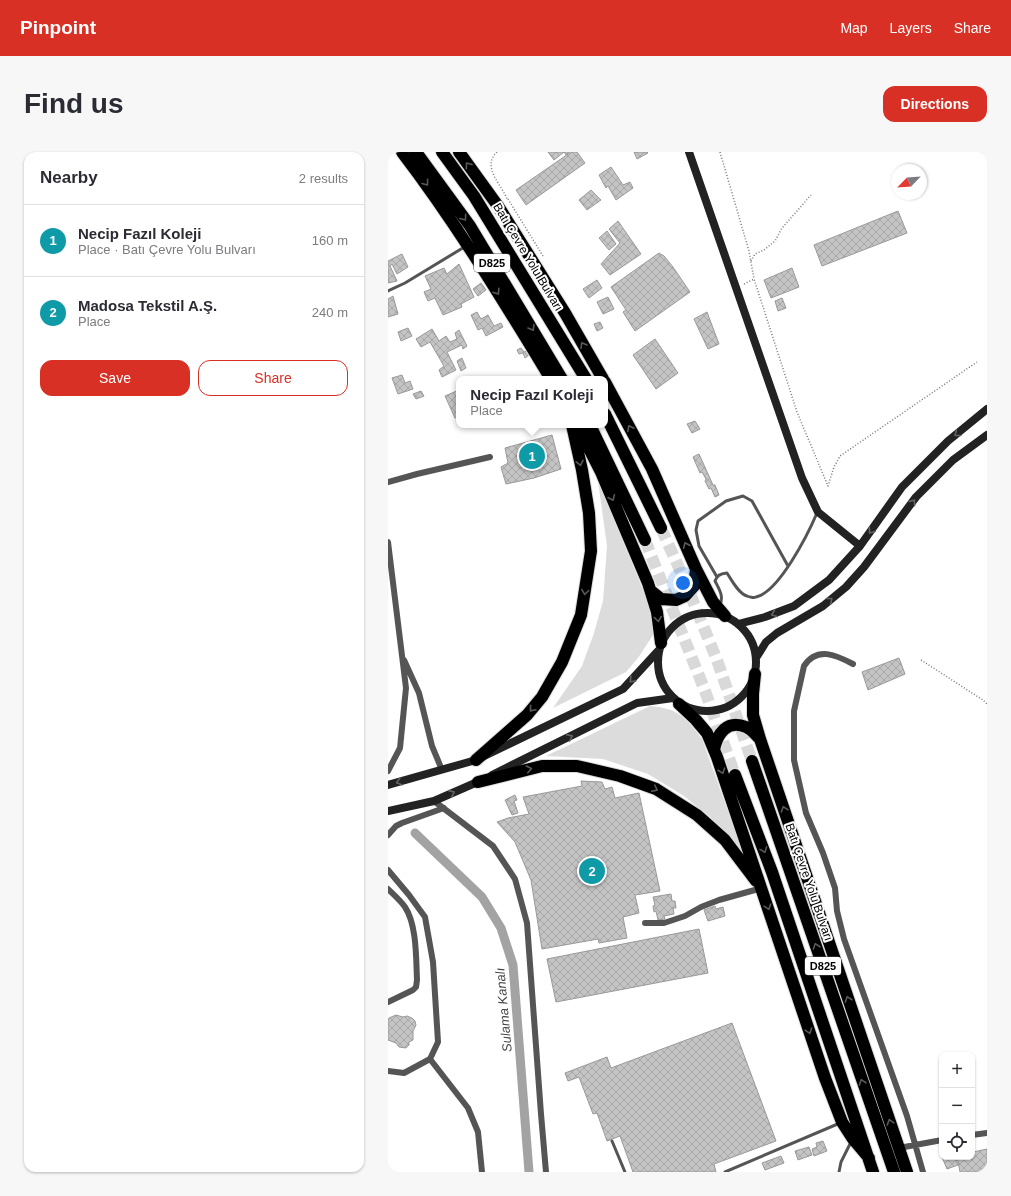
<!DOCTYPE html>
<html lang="en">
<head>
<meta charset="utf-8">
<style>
	:root { --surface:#fff; --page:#f7f7f7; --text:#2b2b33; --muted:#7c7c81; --line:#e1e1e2; --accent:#d93025 }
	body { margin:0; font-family:Arial,sans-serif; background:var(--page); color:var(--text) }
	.controls { position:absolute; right:12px; bottom:12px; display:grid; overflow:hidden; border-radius:8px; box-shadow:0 1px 3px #0004 }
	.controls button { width:36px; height:36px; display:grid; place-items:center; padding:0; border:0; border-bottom:1px solid var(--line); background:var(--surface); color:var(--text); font:20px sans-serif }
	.compass { position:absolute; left:503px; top:12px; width:36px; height:36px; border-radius:50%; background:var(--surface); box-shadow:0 1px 3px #0004; rotate:245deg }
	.you { position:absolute; left:295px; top:431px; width:14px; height:14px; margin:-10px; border:3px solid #fff; border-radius:50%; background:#1a73e8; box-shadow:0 0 0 6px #1a73e833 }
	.badge { display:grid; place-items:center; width:26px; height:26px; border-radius:50%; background:var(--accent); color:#fff; font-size:13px; font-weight:700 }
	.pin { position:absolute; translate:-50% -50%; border:2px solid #fff; box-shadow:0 1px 4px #0006 }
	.popup { position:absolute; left:68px; top:224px; width:152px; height:52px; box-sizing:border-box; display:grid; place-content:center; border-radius:8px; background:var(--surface); filter:drop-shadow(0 1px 3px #0005); font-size:13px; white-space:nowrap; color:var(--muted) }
	.popup b { font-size:15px; color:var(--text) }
	.popup::after { content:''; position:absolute; left:50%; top:100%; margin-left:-8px; border:8px solid transparent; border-top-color:var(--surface) }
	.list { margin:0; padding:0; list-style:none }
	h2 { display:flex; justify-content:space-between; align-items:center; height:52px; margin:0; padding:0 16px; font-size:17px }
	h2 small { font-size:13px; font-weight:400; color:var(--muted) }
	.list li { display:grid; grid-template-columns:26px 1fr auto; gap:12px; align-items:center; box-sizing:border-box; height:72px; padding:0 16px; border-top:1px solid var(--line) }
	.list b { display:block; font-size:15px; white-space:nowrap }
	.list p { margin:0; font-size:13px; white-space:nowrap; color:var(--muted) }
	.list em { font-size:13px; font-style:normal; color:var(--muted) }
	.actions { display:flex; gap:8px; padding:12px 16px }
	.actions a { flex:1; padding:9px 0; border:1px solid var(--accent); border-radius:12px; text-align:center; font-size:14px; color:var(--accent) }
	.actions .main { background:var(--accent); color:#fff }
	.icon { flex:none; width:22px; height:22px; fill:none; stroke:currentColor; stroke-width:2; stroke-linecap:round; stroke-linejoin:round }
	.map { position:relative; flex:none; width:599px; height:1020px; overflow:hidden; border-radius:12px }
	header { display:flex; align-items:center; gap:24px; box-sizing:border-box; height:56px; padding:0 20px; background:var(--accent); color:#fff }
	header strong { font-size:19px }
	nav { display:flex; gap:22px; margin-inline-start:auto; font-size:14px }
	.intro { display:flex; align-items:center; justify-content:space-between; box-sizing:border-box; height:96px; padding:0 24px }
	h1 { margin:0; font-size:28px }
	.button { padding:10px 18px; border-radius:12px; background:var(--accent); color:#fff; font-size:14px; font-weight:700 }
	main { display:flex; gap:24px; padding:0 24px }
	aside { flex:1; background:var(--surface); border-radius:12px; box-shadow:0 1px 3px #0004 }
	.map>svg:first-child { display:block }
	.grass { fill:#dcdcdc }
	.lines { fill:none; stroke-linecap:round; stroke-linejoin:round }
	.canal { stroke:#a3a3a3; stroke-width:9 }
	.building { fill:url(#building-cross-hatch); stroke:#999 }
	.highway-tunnel { stroke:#d9d9d9; stroke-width:12; stroke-dasharray:12 6; stroke-linecap:butt }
	.highway-casing { stroke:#dbdbdb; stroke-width:14 }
	.path { stroke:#777; stroke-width:1.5; stroke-dasharray:1 2; stroke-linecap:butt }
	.lane { stroke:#555; stroke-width:3 }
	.street { stroke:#555; stroke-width:6 }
	.secondary { stroke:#222; stroke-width:8 }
	.highway { stroke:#000; stroke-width:12 }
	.oneway { stroke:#595959 }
	.oneway2 { stroke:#646464 }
	.labels { text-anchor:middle; stroke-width:4; stroke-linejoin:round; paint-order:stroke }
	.shield { fill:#fff; stroke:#4c4c4c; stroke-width:1 }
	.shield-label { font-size:11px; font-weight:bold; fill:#000 }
	.street-label { font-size:12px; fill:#000; stroke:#fff }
	.water-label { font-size:13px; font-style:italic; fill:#444; stroke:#fff }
</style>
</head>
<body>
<header>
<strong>Pinpoint</strong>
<nav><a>Map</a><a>Layers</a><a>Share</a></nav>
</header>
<div class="intro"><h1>Find us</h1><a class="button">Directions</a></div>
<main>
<aside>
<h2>Nearby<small>2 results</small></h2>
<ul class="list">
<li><span class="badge" style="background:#0f9aa8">1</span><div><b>Necip Fazıl Koleji</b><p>Place · Batı Çevre Yolu Bulvarı</p></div><em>160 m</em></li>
<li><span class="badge" style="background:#0f9aa8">2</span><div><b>Madosa Tekstil A.Ş.</b><p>Place</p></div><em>240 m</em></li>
</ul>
<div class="actions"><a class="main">Save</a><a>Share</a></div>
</aside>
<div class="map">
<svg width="599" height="1020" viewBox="0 0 599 1020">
	<defs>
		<pattern id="building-cross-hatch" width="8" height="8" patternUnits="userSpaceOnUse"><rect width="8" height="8" fill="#c4c4c4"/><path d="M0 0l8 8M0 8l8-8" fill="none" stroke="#a7a7a7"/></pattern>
	</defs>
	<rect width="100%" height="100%" fill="#fff"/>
	<path class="grass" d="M210 329 267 467V480L250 506 238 520 165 556 194 514 206 481 215 449 219 394Z
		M262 554C289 556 298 565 314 587L355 701 322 665 296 644 260 622 215 607 158 604Z"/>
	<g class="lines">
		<path class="canal" d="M27 681 94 745 113 776 125 813 141 1020"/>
	</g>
	<path class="building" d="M160 0H181L178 3 176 0 166 8Z
		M183 0H189L197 11 138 53 128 38Z
		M246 0H259L260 1 249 7Z
		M223 15 235 33 242 30 245 36 228 48 220 34 218 36 211 23Z
		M203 38 213 48 199 58 191 48Z
		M510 59 519 81 434 114 426 93Z
		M230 69 253 102 222 123 213 112 232 91 221 77Z
		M219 79 228 92 221 98 211 86Z
		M271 101 276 104 285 115 302 140 247 179 235 160 238 158 223 135Z
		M14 102 20 115 9 122 4 112 2 114 9 129 0 131V109Z
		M71 112 86 145 73 152 74 155 55 163 47 146 40 149 36 140 43 137 37 124 56 116 59 122Z
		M404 116 411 135 383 146 376 128Z
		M209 128 214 136 201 146 195 137Z
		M93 131 98 138 90 144 85 137Z
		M5 144 10 162 0 165V147Z
		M220 145 226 157 215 162 209 150Z
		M394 146 398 156 390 159 387 149Z
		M89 160 93 167 100 163 106 174 113 171 115 175 98 184 94 176 90 178 83 163Z
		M319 160 331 192 320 197 306 167Z
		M212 170 215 176 209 179 206 172Z
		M20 176 24 184 13 189 10 180Z
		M44 177 51 189 58 184 62 190 69 187 67 181 71 178 79 194 75 197 74 193 59 200 68 218 54 225 51 218 56 214 42 190 33 195 28 187Z
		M267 187 290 221 268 237 245 203Z
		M133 196 136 200 139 199 141 203 137 206 135 201 131 202 129 198Z
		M74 206 78 216 73 219 69 209Z
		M14 223 17 231 22 229 25 237 10 242 4 226Z
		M71 238V268L70 265 67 266 57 244Z
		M33 239 36 244 28 247 25 242Z
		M307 269 312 277 304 281 299 272Z
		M164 283 173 317 146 326 118 332 113 315 120 311 117 296Z
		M311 302 325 333H327L331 343 327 345 323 336 321 337 317 329 318 327 314 320 312 321 305 305Z
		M511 506 517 522 480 538 474 520Z
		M193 629 214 630 217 637 224 635 227 646 251 641 272 739 247 743 251 761 235 765 239 786 211 791 210 787 154 797 143 728 127 690 109 670 120 666 141 662 135 645 194 634Z
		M127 643 129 648 126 649 130 661 124 663 117 648Z
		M283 742 284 749H287L288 756H285L286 762 276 764 277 767 270 768 268 759 266 760 265 754 267 753 265 745Z
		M327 754 328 757 335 755 337 764 320 769 316 758Z
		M311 777 320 821 168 850 159 807Z
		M8 863 15 865 19 864 24 866 27 869 28 873 25 879V888L21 890V893L18 896 11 895 8 891 0 888V869L1 866Z
		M344 871 388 989 326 1012 328 1020H245L232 984 219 989 209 961 205 962 191 925 180 929 177 921 219 905 223 916Z
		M435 989 439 999 426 1004 424 997 429 995 428 991Z
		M421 995 424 1003 410 1008 407 999Z
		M599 997V1020H572L569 1005H584L585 1000Z
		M393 1004 396 1011 377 1018 374 1011Z
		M554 1005H567L570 1013 559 1017Z"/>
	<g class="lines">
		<path class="highway-tunnel" d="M273 376 296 427 329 508 364 609
			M257 388 317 539 347 623"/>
		<g class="highway-casing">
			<path id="highway" d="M14 0C69 72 116 150 163 227
				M28 0 82 74 174 227
				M54 0 86 44 198 227
				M71 0 110 54 177 161 215 227
				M217 230 264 317 308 417 325 450 337 464
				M217 262 273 376
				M189 273 213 320 260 431 269 460 273 491
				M202 273 257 388
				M263 439 273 447 288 448 297 444 306 434 308 417
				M367 522 365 542V563L372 587 519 1020
				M291 552 308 568 319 581 329 605 437 926 454 970 465 987 481 1006
				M326 598C329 582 339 567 358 575 363 577 368 583 372 587
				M88 608 139 563 154 545 174 510 193 463 203 399 201 361 194 318 184 273
				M364 609 506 1020
				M347 623 384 720 485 1020
				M90 630 154 614H189L232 624 268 637 309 663 337 688 368 729"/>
		</g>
		<path class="path" d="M109 0C93 15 114 33 119 47
			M332 0 361 99 366 127
			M120 47 155 104
			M363 109 367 102 376 98 387 89 394 76 423 43
			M356 132 366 127 409 260 440 334 446 315 452 304 589 210
			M533 508 595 548 599 552"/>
		<path class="lane" d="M0 139 17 131 78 94
			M329 425 311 394 308 378 310 369 338 349 355 344 364 349 400 414
			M332 453C336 444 331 437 327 429 329 423 332 422 339 421 344 429 351 442 359 444 361 445 366 446 368 445 391 440 420 382 429 361
			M224 989 237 1020
			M337 1020 452 971
			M451 1020 453 1010 463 990"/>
		<path class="street" d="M0 330 29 322 102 305
			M0 390 18 536 12 596 0 619
			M16 508 31 541 44 594 54 618
			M465 512C448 503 429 494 416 514L406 559V608L418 661 435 701 447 736 449 759 456 787 519 964 535 1020
			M46 649 105 694 127 727 139 771 153 962 158 1020
			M0 683 8 674 14 671 56 656
			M0 718 21 743 37 765 45 810 50 890 42 907 16 921 0 919
			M0 737C6 743 12 748 17 755 29 773 28 807 29 828L28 835 25 838 0 850
			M257 771H276L297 764 313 755 331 748 374 736
			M42 907 80 956 90 980 94 1020
			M584 983 599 981
			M511 996 554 988"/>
		<path class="secondary" d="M301 0 414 326 430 360 472 394
			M270 510a49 49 0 1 1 98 0a49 49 0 1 1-98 0Z
			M350 472 377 465 406 454 441 428 472 394 514 335 560 289 599 257
			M368 506 378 490 389 481 435 454 458 435 476 415 528 345 565 308 599 283
			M104 623 249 551 285 546
			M0 633 88 608 235 537 270 499
			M0 659 46 649 94 628"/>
		<use href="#highway" class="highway"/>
	</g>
	<defs><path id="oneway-chevron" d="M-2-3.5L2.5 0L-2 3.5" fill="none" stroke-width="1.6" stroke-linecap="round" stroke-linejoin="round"/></defs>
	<g class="oneway">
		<use href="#oneway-chevron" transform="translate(80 13) rotate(-126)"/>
		<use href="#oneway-chevron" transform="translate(38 31) rotate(53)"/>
		<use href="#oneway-chevron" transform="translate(76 66) rotate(54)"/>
		<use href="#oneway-chevron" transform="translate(109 140) rotate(57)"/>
		<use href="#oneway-chevron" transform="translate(144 176) rotate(59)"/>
		<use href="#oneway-chevron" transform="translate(195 193) rotate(-120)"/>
		<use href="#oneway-chevron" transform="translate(242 276) rotate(-117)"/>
		<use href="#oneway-chevron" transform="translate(192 311) rotate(78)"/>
		<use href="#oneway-chevron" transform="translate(224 346) rotate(67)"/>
		<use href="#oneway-chevron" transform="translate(298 393) rotate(-113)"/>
		<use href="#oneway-chevron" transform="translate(197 440) rotate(98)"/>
		<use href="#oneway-chevron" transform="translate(270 467) rotate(83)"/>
		<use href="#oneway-chevron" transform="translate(144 557) rotate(131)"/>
		<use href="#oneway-chevron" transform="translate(141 617) rotate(-13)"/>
		<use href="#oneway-chevron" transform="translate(334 619) rotate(71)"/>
		<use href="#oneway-chevron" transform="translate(267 637) rotate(26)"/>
		<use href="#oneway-chevron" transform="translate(396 657) rotate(-109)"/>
		<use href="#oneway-chevron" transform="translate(376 698) rotate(69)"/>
		<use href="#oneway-chevron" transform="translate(380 755) rotate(72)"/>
		<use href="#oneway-chevron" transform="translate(428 794) rotate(-109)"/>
		<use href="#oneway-chevron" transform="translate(460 847) rotate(-109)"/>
		<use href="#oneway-chevron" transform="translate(421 879) rotate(72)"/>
		<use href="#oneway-chevron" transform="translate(474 930) rotate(-109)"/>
		<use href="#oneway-chevron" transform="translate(502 970) rotate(-108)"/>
	</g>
	<g class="oneway2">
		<use href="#oneway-chevron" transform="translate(569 282) rotate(141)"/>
		<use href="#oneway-chevron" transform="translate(525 350) rotate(-52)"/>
		<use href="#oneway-chevron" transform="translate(483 379) rotate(126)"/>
		<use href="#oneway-chevron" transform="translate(442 448) rotate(-39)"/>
		<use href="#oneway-chevron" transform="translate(386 462) rotate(158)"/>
		<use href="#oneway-chevron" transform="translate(244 528) rotate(134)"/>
		<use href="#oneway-chevron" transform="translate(182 585) rotate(-26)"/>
		<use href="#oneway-chevron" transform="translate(11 630) rotate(164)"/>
		<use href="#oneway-chevron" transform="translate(64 641) rotate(-24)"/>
	</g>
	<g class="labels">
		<g class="shield">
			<rect x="86" y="102" width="36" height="18" rx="3"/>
			<rect x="417" y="805" width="36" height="18" rx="3"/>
		</g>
		<g class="shield-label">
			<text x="104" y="115">D825</text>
			<text x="435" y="818">D825</text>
		</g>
		<g class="street-label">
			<text transform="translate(140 105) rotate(59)" y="4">Batı Çevre Yolu Bulvarı</text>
			<text transform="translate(421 730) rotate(71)" y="4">Batı Çevre Yolu Bulvarı</text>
		</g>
		<g class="water-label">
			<text transform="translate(115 858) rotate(-95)" y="5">Sulama Kanalı</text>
		</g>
	</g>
</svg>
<div class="controls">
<button>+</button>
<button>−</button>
<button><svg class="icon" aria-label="locate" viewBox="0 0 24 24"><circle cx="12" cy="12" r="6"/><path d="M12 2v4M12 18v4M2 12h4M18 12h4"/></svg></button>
</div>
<svg class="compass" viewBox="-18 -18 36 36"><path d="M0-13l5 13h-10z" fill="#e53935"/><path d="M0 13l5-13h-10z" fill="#7c7c81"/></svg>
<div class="you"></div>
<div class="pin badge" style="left:144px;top:304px;background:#0f9aa8">1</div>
<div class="popup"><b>Necip Fazıl Koleji</b>Place</div>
<div class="pin badge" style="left:204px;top:719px;background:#0f9aa8">2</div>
</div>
</main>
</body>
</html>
